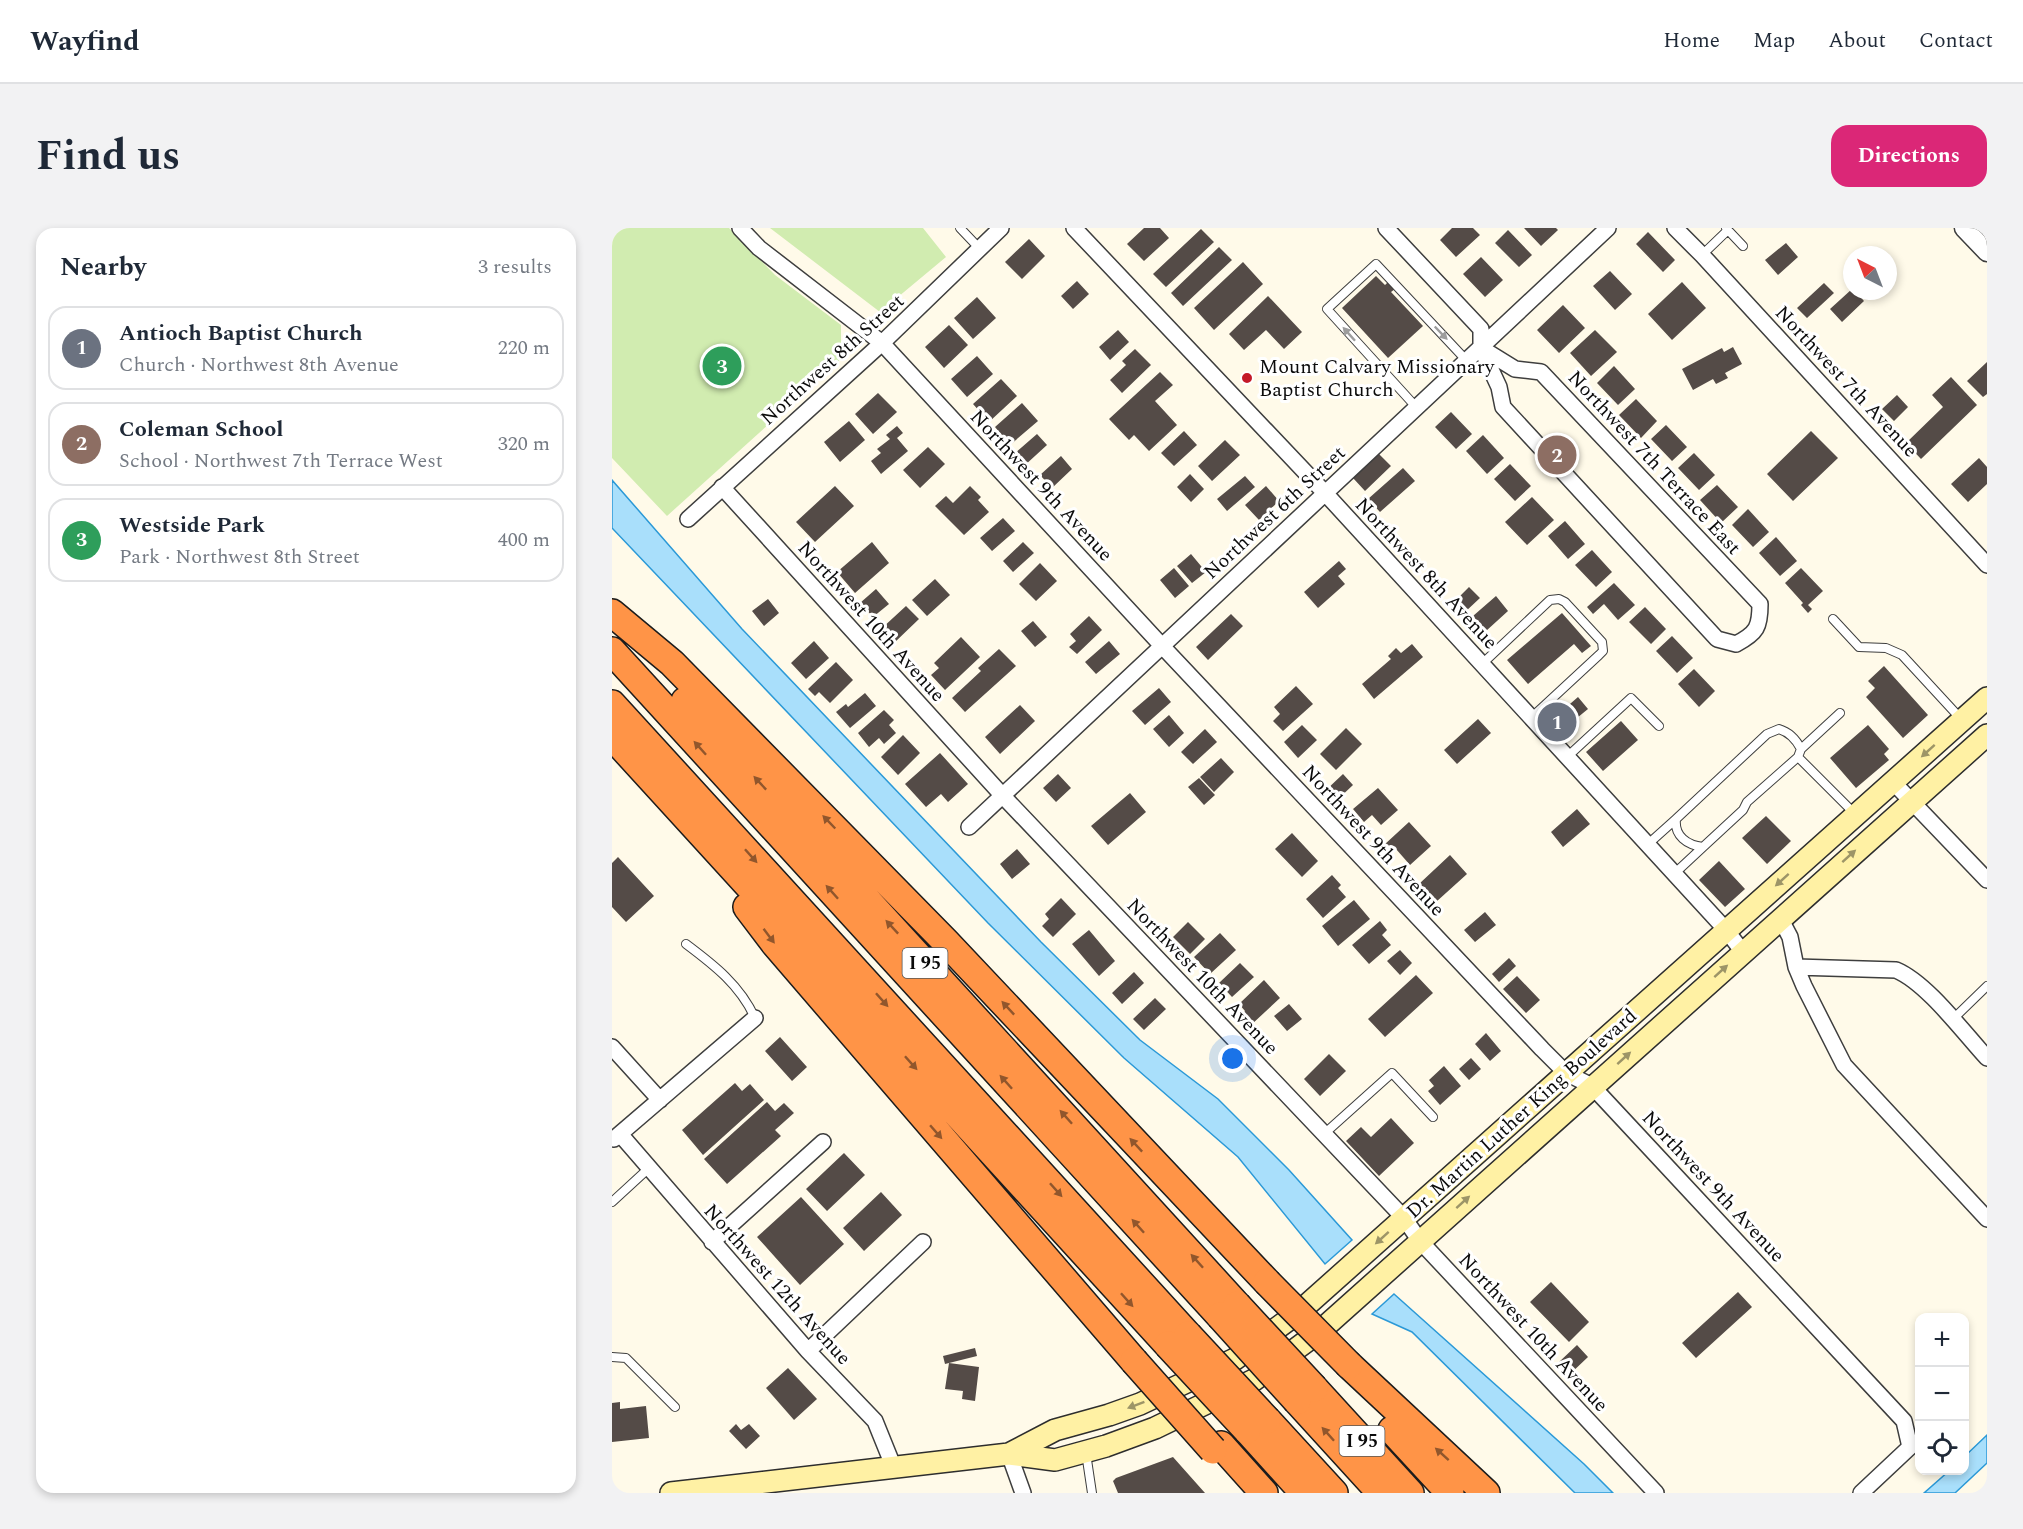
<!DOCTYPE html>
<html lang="en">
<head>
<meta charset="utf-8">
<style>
	:root { --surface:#fff; --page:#f2f2f3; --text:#1f2937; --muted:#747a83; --line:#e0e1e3; --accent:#db2777 }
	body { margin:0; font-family:Spectral,serif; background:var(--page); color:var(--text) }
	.controls { position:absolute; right:18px; bottom:18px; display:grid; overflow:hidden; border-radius:12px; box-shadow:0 3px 9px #0003 }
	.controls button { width:54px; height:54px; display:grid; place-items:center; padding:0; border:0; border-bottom:2px solid var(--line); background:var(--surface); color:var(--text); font:30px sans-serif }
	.compass { position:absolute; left:1231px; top:18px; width:54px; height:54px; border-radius:50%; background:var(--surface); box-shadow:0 3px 9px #0003; rotate:318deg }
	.you { position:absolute; left:621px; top:831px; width:21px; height:21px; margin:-15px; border:4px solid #fff; border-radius:50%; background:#1a73e8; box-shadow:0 0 0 9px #1a73e833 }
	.badge { display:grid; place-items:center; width:39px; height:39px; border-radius:50%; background:var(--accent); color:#fff; font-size:20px; font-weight:700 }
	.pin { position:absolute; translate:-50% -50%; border:3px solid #fff; box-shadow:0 2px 6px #0006 }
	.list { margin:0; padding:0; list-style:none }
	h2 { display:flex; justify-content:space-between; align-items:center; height:78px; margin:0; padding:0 24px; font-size:26px }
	h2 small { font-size:20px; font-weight:400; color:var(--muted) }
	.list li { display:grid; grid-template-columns:39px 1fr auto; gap:18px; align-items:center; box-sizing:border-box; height:84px; margin:0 12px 12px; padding:0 12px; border:2px solid var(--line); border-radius:18px }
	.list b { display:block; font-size:22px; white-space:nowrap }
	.list p { margin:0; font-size:20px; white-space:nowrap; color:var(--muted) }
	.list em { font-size:20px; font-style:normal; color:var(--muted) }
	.icon { flex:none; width:33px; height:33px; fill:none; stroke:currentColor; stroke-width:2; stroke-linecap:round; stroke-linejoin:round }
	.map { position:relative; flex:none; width:1375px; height:1265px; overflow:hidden; border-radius:18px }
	header { display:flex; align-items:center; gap:36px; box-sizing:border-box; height:84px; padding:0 30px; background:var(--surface); border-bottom:2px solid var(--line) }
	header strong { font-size:28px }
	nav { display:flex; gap:33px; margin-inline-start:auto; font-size:21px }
	.intro { display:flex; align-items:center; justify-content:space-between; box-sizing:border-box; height:144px; padding:0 36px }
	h1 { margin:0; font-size:42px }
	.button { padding:15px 27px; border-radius:18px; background:var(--accent); color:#fff; font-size:21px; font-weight:700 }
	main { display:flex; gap:36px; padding:0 36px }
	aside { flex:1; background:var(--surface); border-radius:18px; box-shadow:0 3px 9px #0003 }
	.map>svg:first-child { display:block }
	.green { fill:#d1ecb0 }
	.water { fill:#a9dffb; stroke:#2b99d7; stroke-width:1.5 }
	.building { fill:#544b47 }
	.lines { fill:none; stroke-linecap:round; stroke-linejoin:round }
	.service-casing { stroke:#3e3e3e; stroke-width:10 }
	.minor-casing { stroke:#3e3e3e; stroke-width:18 }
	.tertiary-casing { stroke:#3e3e3e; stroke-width:21 }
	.secondary-casing { stroke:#2d2d2d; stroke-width:24 }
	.motorway-casing { stroke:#1c1c1c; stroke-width:30 }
	.service { stroke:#fff; stroke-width:8 }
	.minor { stroke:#fff; stroke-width:15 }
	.tertiary { stroke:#fff; stroke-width:18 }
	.secondary { stroke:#fff1a4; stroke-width:21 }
	.motorway { stroke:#ff9447; stroke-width:27 }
	.motorway-bridge-casing { stroke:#1c1c1c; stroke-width:30; stroke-linecap:butt }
	.motorway-bridge { stroke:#ff9447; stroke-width:27 }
	.oneway { fill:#9d9d9d }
	.oneway2 { fill:#91562c }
	.oneway3 { fill:#9d9567 }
	.poi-dot { fill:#c41a28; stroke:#fff; stroke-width:2 }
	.labels { text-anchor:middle; stroke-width:6; stroke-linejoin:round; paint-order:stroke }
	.shield { fill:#fff; stroke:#545454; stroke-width:1.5 }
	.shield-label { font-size:18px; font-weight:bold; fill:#0b0b0b }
	.street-label { font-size:20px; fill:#0b0b0b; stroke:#fff }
	.poi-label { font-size:20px; fill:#0b0b0b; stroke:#fff; text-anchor:start }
</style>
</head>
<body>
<header>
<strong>Wayfind</strong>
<nav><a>Home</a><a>Map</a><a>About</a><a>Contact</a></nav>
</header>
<div class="intro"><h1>Find us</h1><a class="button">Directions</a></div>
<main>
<aside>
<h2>Nearby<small>3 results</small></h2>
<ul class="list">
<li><span class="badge" style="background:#6b7280">1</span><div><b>Antioch Baptist Church</b><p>Church · Northwest 8th Avenue</p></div><em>220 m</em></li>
<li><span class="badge" style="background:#8d6e63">2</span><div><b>Coleman School</b><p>School · Northwest 7th Terrace West</p></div><em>320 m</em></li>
<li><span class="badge" style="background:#2e9e5b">3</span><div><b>Westside Park</b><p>Park · Northwest 8th Street</p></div><em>400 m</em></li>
</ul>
</aside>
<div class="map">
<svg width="1375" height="1265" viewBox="0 0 1375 1265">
	<rect width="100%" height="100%" fill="#fffae9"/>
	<path class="green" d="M0 0H117L163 47 229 97V131L55 288 0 230Z
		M158 0H311L334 29 268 84Z"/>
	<path class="water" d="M0 252 130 401 429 714 528 812 606 871 677 942 740 1012 713 1036 626 929 512 830 376 695 0 300Z
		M782 1066 972 1236 1001 1265H963L800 1104 760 1086Z
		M1375 1207V1235L1343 1265H1312L1337 1243 1352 1242 1353 1228Z"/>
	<path class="building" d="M532 0H548L557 10 532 33 515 16Z
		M840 0H861L868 7 844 29 828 12Z
		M912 0H944L946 2 929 18Z
		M589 1 602 14 554 59 541 46Z
		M896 2 920 27 907 39 883 15Z
		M1036 4 1063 32 1051 44 1024 16Z
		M417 11 433 28 410 51 393 34Z
		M1174 15 1186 29 1166 47 1153 32Z
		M607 19 620 32 571 78 559 65Z
		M869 29 891 52 873 69 851 46Z
		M631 34 651 56 602 102 582 80Z
		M998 43 1020 66 1003 82 981 58Z
		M764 48 773 57 776 54 783 61 779 64 811 98 776 130 730 80Z
		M465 53 477 66 461 81 449 68Z
		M1070 54 1094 80 1060 112 1036 86Z
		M1212 55 1222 65 1195 90 1185 80Z
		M1240 61V63H1243L1252 73 1230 94 1218 81Z
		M656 68 690 104 672 121 654 102 632 122 617 106Z
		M365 69 384 90 361 111 342 90Z
		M951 77 973 100 947 125 925 102Z
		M337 97 356 117 332 140 313 119Z
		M506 102 517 114 498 132 487 119Z
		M983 102 1005 124 979 148 958 125Z
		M1121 119 1130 136 1113 145 1116 150 1104 156 1101 151 1081 162 1070 141 1110 120 1112 124Z
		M523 121 539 137 510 165 498 152 514 137 510 133Z
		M365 128 381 146 355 169 339 151Z
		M1375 134V166L1371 169 1355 153Z
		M1002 138 1023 161 1006 177 985 155Z
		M548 144 561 157 543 173 565 197 537 223 522 207 517 212 497 191Z
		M1339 149 1365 177 1309 231 1294 215 1331 179 1320 167Z
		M389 151 405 168 377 194 361 176Z
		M266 165 285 184 261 206 243 186Z
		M1285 167 1296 179 1282 193 1270 181Z
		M1024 171 1045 193 1029 210 1007 187Z
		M410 175 426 193 398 217 383 199Z
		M839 184 860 206 844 221 823 199Z
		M237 193 253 212 228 234 212 214Z
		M1054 197 1075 219 1060 233 1039 211Z
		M285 198 291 205 285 210 296 223 269 246 259 233 269 225 265 221 278 211 274 207Z
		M572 203 585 217 562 238 549 225Z
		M1199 203 1226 230 1181 273 1155 246Z
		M425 206 435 217 412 238 402 226Z
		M871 207 892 230 875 246 854 223Z
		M613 212 628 227 600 253 586 238Z
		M316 219 333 236 308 260 291 242Z
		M1082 225 1103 247 1087 262 1066 240Z
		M767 226 779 238 753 263 741 250Z
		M449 228 460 241 440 260 428 247Z
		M1367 230 1375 239V256L1356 274 1339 256Z
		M898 236 919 258 903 273 882 251Z
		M791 240 803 253 768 284 756 271Z
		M578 246 592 261 579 274 565 259Z
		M633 248 643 259 615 283 605 271Z
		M1105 257 1126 279 1109 295 1088 272Z
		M223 258 242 278 203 314 184 294Z
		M358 258 369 269 366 272 377 284 352 307 323 278 334 268 341 275Z
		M654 258 667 273 647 292 633 277Z
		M920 269 942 292 915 317 893 294Z
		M1136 281 1157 304 1141 319 1120 297Z
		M391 290 403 303 380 323 368 310Z
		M953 293 973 316 956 331 936 308Z
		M1164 309 1185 333 1168 348 1147 325Z
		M260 314 277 335 243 365 225 344Z
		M411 314 422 325 401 344 391 333Z
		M980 322 1000 344 984 359 963 337Z
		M579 326 594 344 580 355 565 338Z
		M727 333 734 341 726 348 733 356 706 380 692 364Z
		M428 335 445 353 424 373 407 356Z
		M562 340 577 358 563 370 548 352Z
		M1189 340 1211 363 1196 377 1200 381 1196 385 1189 377 1191 375 1173 355Z
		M323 351 338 367 315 388 300 372Z
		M1002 355 1023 377 1006 392 992 376 981 386 975 379Z
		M857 359 868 370 853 384 843 373Z
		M264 361 277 376 261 389 248 375Z
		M884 368 896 383 874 403 861 388Z
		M156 371 167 385 152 398 140 383Z
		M294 378 307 391 282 415 269 401Z
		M1033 379 1054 401 1039 416 1017 394Z
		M950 385 979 418 970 425 962 416 916 456 895 432Z
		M619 386 631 398 596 432 584 419Z
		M477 388 490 402 465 426 457 419 464 413 458 406Z
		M421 393 435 409 423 419 409 403Z
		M1060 408 1081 430 1065 445 1044 423Z
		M349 409 368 429 333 462 319 447 327 440 322 435Z
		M202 413 217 430 194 451 179 435Z
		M497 413 508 426 484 446 473 434Z
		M800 416 811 429 762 471 750 456 779 431 776 428 784 420 789 425Z
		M387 421 404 438 353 484 340 470 369 443 366 440Z
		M224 434 241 452 218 475 207 464 203 468 196 461Z
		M1272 438 1316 487 1291 510 1254 469 1263 460 1256 453Z
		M1082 441 1103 463 1087 479 1066 456Z
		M684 458 701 476 671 503 661 493 668 486 662 479Z
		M547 460 559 474 533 497 520 483Z
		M253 465 264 478 238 500 224 484 234 476 236 479Z
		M966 469 976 481 960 494 951 482Z
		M408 477 423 493 388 526 373 509Z
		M272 482 282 492 277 497 284 505 272 516 267 510 257 519 246 505Z
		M557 487 572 505 557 519 541 501Z
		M866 491 879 505 845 536 832 522Z
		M1009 493 1026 512 991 543 974 524Z
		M690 497 705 512 686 530 672 514Z
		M1256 497 1277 521 1272 526 1277 532 1244 560 1218 530Z
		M734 500 750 516 724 542 708 526Z
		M593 501 605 514 581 536 569 524Z
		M291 507 308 525 286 547 269 529Z
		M328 525 356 556 336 574 329 566 314 579 293 556Z
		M609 530 622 544 602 564 588 549Z
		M446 546 459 560 444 574 431 560Z
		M731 546 741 557 723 574 713 563Z
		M587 550 603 567 592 577 576 559Z
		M766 560 786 582 769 597 760 587 752 594 741 581Z
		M518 565 534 584 496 617 479 598Z
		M965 581 978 596 951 619 939 604Z
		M1154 588 1179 613 1155 636 1130 610Z
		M797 594 819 618 798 637 784 621 779 625 772 617Z
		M680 605 706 633 690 649 663 621Z
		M405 621 418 636 400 651 388 636Z
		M838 627 855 646 824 674 807 656Z
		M6 629 42 668 14 694 0 679V635Z
		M1107 633 1133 661 1113 679 1087 652Z
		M720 647 729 657 726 660 734 669 711 690 694 671Z
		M449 670 464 686 441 709 430 698 437 691 433 686Z
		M742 672 758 691 726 718 710 698Z
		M873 684 884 697 863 714 852 702Z
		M768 693 775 702 770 707 779 717 757 736 740 717Z
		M576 694 593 711 578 726 561 709Z
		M477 702 503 733 487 748 460 716Z
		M608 705 624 722 598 746 582 729Z
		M788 722 800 735 788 747 775 733Z
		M897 730 904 738 887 754 880 746Z
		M628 735 642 749 620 769 607 755Z
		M522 744 532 755 510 776 500 765Z
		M804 747 821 765 773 809 756 791Z
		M905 748 928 772 914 785 891 761Z
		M652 752 668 770 639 797 630 787 633 783 627 776Z
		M543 770 554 781 532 802 521 791Z
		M677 776 690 791 675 803 662 788Z
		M874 805 889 823 878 833 863 816Z
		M168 809 195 839 180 853 153 823Z
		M717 826 734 843 708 868 692 851Z
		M859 830 869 841 857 852 847 841Z
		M832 838 849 858 828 877 816 863 822 858 817 852Z
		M123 855 130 863 138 856 152 872 91 927 70 902Z
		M155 874 163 883 172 875 182 885 163 902 169 908 115 956 92 931Z
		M779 890 802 915 767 948 734 913 749 899 759 909Z
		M232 925 253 947 215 983 194 961Z
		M269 964 290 987 252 1023 231 1000Z
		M189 969 232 1016 188 1057 145 1009Z
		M939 1054 977 1094 957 1114 918 1074Z
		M1126 1064 1140 1079 1084 1130 1070 1115Z
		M965 1117 976 1129 957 1147 946 1135Z
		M363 1120 365 1128 333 1136 331 1128Z
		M337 1135 367 1139 363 1173 350 1171 351 1163 333 1161Z
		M176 1140 205 1171 182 1192 154 1160Z
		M8 1174V1181L34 1178 37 1210 0 1214V1175Z
		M124 1196 129 1202 137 1196 148 1208 134 1221 117 1203Z
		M561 1229 593 1265H506L501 1253 504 1250Z"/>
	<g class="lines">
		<g class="service-casing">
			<path id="service" d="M348 0 368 21
				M1114 0 1131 18
				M1090 27 1116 2
				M805 180 715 81 764 36 855 133
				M1221 391 1247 419 1274 420 1290 427 1349 491
				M870 436 938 372 947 371 953 374 990 414 991 423 987 427 919 490
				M1167 501C1177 504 1184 511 1189 521L1186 529 1135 574 1131 582 1091 619C1075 617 1062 608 1064 591L1155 506Z
				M1189 521 1228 485
				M955 529 1019 470 1047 498
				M1186 529 1242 585
				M1035 617 1064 591
				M1062 646 1091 619
				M74 716C102 737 128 757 143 790
				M1340 792 1375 758
				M712 906 780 845 821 889
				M0 974 37 940
				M0 1129 14 1130 63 1179
				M474 1225 480 1265"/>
		</g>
		<g class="minor-casing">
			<path id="minor" d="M128 0 147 20 270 115 551 419 930 821 954 845 980 858 1292 1193 1298 1219 1249 1265
				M462 0 713 265 1114 702 1131 724
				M774 0 869 101V120L887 159 891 179 1105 411 1124 416C1145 405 1148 399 1148 376L929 144 903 141 869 120
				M1063 0 1090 27 1375 337
				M110 259 390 567 792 990 808 1013 1044 1265
				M76 291 270 115 389 0
				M1281 554 1375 652
				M357 599 996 0
				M1168 690 1178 709 1184 739 1192 758 1232 837 1375 991
				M1184 739 1284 742C1315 755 1351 804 1375 830
				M0 819 48 872
				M8 906 196 1123 263 1193 282 1240
				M2 911 143 790
				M100 1014 211 914
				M196 1123 311 1014
				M397 1226 411 1265"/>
		</g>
		<g class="tertiary-casing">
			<path id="tertiary" d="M1352 0 1375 24"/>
		</g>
		<g class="secondary-casing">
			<path id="secondary" d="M397 1226 443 1202 497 1187 528 1176 623 1131 687 1084 1375 470
				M59 1265 397 1226 443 1232 494 1218 543 1200 642 1152 707 1104 1375 507"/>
		</g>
		<g class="motorway-casing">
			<path id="motorway" d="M0 385 60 435 334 714 655 1054
				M0 423 608 1088
				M73 473 625 1077
				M0 476 576 1107
				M0 508 556 1117
				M135 679 163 716 522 1133
				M737 1137 874 1265
				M702 1160 798 1265
				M685 1173 769 1265
				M655 1192 722 1265
				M635 1202 692 1265
				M780 1202 838 1265
				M609 1217 652 1265"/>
		</g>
		<use href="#service" class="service"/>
		<use href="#minor" class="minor"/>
		<use href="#tertiary" class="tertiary"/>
		<use href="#secondary" class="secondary"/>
		<use href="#motorway" class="motorway"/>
		<g class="motorway-bridge-casing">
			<path id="motorway-bridge" d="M655 1054 737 1137
				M625 1077 702 1160
				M608 1088 685 1173
				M576 1107 655 1192
				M556 1117 635 1202
				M522 1133 601 1222"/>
		</g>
		<use href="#motorway-bridge" class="motorway-bridge"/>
	</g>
	<defs><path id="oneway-solid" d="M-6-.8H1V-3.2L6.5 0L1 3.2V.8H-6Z" transform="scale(1.5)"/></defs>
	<g class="oneway">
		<use href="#oneway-solid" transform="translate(829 105) rotate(46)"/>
		<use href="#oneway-solid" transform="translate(737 106) rotate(-132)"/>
	</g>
	<g class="oneway2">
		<use href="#oneway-solid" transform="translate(88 520) rotate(-132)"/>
		<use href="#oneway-solid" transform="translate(148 555) rotate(-133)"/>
		<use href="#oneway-solid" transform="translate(217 594) rotate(-134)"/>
		<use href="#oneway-solid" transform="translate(139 628) rotate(48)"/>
		<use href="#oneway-solid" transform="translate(220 664) rotate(-132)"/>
		<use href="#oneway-solid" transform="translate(280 699) rotate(-133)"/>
		<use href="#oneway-solid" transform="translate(157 708) rotate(53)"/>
		<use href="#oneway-solid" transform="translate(270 772) rotate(48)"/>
		<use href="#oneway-solid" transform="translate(396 780) rotate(-133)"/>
		<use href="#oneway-solid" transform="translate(299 835) rotate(48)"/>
		<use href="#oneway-solid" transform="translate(394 854) rotate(-132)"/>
		<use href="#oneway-solid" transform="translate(454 889) rotate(-132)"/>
		<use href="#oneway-solid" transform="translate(324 904) rotate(49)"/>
		<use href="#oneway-solid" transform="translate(524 917) rotate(-133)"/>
		<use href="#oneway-solid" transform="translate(444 962) rotate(48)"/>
		<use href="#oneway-solid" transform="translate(526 998) rotate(-132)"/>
		<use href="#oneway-solid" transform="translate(585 1033) rotate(-132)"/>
		<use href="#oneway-solid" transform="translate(515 1072) rotate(48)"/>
		<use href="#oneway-solid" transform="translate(716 1206) rotate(-132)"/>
		<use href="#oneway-solid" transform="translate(830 1226) rotate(-138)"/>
	</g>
	<g class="oneway3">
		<use href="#oneway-solid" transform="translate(1316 523) rotate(138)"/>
		<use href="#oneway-solid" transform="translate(1237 628) rotate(-42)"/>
		<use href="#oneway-solid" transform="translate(1170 652) rotate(138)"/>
		<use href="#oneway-solid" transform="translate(1109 743) rotate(-42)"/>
		<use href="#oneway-solid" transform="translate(1012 830) rotate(-42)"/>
		<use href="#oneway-solid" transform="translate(851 974) rotate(-42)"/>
		<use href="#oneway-solid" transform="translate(770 1010) rotate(138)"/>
		<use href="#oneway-solid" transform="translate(524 1177) rotate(159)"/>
	</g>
	<circle class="poi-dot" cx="635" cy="150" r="6"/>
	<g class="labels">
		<g class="shield">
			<rect x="290.5" y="720" width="45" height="30" rx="4.5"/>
			<rect x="727.5" y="1198" width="45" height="30" rx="4.5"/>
		</g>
		<g class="shield-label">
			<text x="313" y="741">I 95</text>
			<text x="750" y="1219">I 95</text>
		</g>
		<g class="street-label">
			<text transform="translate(220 131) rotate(-42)" y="7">Northwest 8th Street</text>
			<text transform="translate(1235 153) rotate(47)" y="7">Northwest 7th Avenue</text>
			<text transform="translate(1043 234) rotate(47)" y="7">Northwest 7th Terrace East</text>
			<text transform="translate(430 257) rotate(47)" y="7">Northwest 9th Avenue</text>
			<text transform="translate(662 284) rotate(-43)" y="7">Northwest 6th Street</text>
			<text transform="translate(815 345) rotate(47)" y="7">Northwest 8th Avenue</text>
			<text transform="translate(260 393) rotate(48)" y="7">Northwest 10th Avenue</text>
			<text transform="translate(762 612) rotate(47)" y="7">Northwest 9th Avenue</text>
			<text transform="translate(591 748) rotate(46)" y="7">Northwest 10th Avenue</text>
			<text transform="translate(909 885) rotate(-42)" y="7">Dr. Martin Luther King Boulevard</text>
			<text transform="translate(1102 958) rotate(47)" y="7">Northwest 9th Avenue</text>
			<text transform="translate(166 1056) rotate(48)" y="7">Northwest 12th Avenue</text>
			<text transform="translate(922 1104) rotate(47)" y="7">Northwest 10th Avenue</text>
		</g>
		<g class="poi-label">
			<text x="647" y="145">Mount Calvary Missionary<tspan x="647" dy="23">Baptist Church</tspan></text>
		</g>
	</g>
</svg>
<div class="controls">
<button>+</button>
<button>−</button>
<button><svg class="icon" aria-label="locate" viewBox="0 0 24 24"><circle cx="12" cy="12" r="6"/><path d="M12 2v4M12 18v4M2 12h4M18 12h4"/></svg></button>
</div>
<svg class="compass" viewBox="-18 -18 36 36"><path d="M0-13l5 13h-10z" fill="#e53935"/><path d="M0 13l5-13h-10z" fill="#747a83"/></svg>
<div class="you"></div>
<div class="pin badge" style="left:945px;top:494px;background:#6b7280">1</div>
<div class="pin badge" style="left:945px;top:227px;background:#8d6e63">2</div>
<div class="pin badge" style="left:110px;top:138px;background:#2e9e5b">3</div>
</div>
</main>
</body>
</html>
